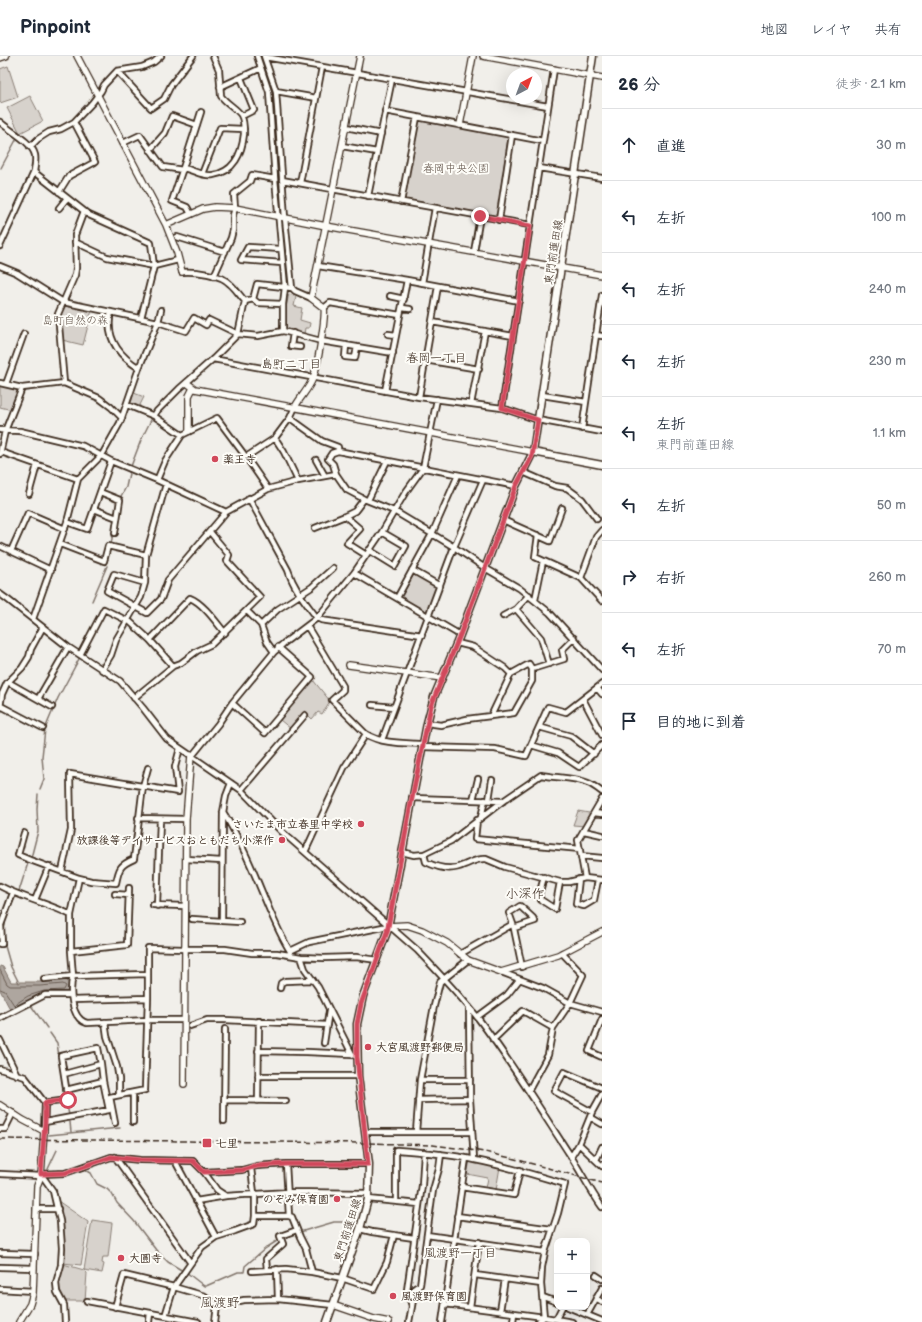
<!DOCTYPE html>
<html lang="ja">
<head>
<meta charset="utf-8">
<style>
	:root { --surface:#fff; --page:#f6f6f7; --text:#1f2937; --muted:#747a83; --line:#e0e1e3 }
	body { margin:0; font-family:"Balsamiq Sans","Klee One",sans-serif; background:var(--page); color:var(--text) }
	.controls { position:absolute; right:12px; bottom:12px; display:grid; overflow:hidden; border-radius:8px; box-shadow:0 4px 16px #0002 }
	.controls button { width:36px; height:36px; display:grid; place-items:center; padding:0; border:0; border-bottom:1px solid var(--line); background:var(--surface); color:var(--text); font:20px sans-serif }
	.compass { position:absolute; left:506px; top:12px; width:36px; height:36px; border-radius:50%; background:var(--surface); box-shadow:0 4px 16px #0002; rotate:41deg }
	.stop { position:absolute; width:12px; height:12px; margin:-9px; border:3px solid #d1495b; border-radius:50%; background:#fff }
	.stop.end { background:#d1495b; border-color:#fff; box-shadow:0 1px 4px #0008 }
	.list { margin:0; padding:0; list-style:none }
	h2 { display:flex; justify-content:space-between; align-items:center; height:52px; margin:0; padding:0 16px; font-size:17px }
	h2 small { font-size:13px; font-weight:400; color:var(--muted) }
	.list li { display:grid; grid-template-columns:26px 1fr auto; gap:12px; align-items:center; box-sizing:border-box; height:72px; padding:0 16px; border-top:1px solid var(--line) }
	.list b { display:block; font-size:15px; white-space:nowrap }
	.list p { margin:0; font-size:13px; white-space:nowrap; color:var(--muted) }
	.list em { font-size:13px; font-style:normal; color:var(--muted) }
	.icon { flex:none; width:22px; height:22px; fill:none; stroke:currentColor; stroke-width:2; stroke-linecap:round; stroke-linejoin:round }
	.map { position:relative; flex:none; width:602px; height:1266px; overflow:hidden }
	header { display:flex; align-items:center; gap:24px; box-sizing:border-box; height:56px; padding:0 20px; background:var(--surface); border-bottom:1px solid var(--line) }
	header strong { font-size:19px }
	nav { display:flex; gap:22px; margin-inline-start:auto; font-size:14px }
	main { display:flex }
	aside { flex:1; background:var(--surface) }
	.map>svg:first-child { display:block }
	.green { fill:#d7d2cc; stroke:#897e75 }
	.water { fill:#aea69f; stroke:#80746b }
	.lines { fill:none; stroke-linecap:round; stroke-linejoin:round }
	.shore { stroke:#695c52; stroke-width:1 }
	.stream { stroke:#80746b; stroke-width:1.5 }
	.minor-casing { stroke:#3b2a1e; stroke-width:8 }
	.tertiary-casing { stroke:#3b2a1e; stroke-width:8 }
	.secondary-casing { stroke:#3b2a1e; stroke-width:9 }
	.minor { stroke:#fdfcf7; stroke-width:4.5 }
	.tertiary { stroke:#fdfcf7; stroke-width:5.5 }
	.secondary { stroke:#fdfcf7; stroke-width:6 }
	.rail { stroke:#3b2a1e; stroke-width:1.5; stroke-dasharray:6 3; stroke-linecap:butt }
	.route { stroke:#d1495b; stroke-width:5 }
	.poi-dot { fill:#d1495b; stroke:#fdfcf7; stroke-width:1.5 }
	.labels { text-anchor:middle; stroke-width:4; stroke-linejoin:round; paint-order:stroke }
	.park-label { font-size:11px; fill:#62544a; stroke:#fdfcf7 }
	.street-label { font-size:11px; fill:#3b2a1e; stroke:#fdfcf7 }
	.poi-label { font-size:11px; font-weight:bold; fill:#3b2a1e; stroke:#fdfcf7; text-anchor:start }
	.neighbourhood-label { font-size:12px; fill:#3b2a1e; stroke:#fdfcf7 }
	.quarter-label { font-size:13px; fill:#3b2a1e; stroke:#fdfcf7 }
</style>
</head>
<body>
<header>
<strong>Pinpoint</strong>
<nav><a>地図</a><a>レイヤ</a><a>共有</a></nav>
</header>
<main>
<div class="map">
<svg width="602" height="1266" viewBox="0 0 602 1266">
	<rect width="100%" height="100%" fill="#f1efea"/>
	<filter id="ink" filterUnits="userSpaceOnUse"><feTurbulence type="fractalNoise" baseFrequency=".025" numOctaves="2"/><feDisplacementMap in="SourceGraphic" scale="8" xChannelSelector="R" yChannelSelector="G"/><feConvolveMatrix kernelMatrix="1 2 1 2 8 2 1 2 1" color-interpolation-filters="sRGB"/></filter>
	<g filter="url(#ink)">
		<path class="green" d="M8 10 18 41 0 47V13Z
			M30 40 43 65 20 77 7 52Z
			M419 64 508 81 497 160 404 143Z
			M289 238 296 241 294 250 302 252 300 264 310 267 309 272H305L304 278C300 277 291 277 288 274 282 267 287 246 289 238Z
			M64 248 92 254 83 289 62 284 60 257Z
			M0 328 19 333 12 354 0 351Z
			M134 337 144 341 139 351 131 347Z
			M414 518 437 531 427 556 401 541Z
			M313 624 330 645 322 658 318 656 312 663 305 656 291 673 280 664Z
			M578 755 589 757 591 759 585 770 573 769Z
			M470 1105 500 1111 496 1134 486 1132 488 1122 467 1118Z
			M58 1145 88 1166 81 1209 63 1207V1181Z
			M92 1164 112 1167 108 1201H103L102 1207 104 1208 102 1217 84 1214 87 1217 85 1245H65C56 1230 58 1224 63 1208L84 1214Z"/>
		<path class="water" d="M0 910 3 911 11 926H39L65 923 70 927 69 936 68 938 45 939 30 944 11 955 0 934Z"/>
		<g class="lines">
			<path class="shore" d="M0 914 7 928 10 930H40L63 928 66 930 64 934 44 935 28 940 14 949 5 935 0 933"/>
			<path class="stream" d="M261 0 273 38 281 160
				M1 112 16 84
				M282 163 283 190
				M120 442 126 431 130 413 141 384 152 362
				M111 489 113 476
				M108 503 109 495
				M92 545 107 510
				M40 733 44 723 42 701 45 673 58 642 80 601
				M31 802 38 775 37 753 38 738
				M19 835 28 807
				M11 850 16 840
				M5 870V863
				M4 879 5 884
				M5 890 11 911 19 927
				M30 948 47 972
				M50 977 57 987 59 1001
				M60 1008 61 1017
				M67 1049 69 1059
				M70 1066 71 1076
				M49 1079 120 1072
				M48 1113 57 1094
				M86 1114 91 1117 97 1128 107 1133 112 1138 117 1147 134 1165 156 1194 168 1206 183 1215
				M300 1176 334 1166H358
				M285 1181 295 1177
				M186 1216 204 1230H206L238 1216H244L245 1210 266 1192 280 1183"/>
			<g class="minor-casing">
				<path id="minor" d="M257 0 269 36 275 123 285 231 283 248V275
					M264 0 276 35 285 162 292 232
					M265 1 548 50
					M117 15 151 52 164 43 171 29 193 0
					M241 22 254 54 242 60
					M220 31 261 12
					M276 35 316 42
					M385 55 543 85
					M0 66C10 75 32 86 35 99 36 105 35 110 34 116L0 190
					M346 71 381 78
					M123 87 140 79 163 111 183 114
					M342 90 377 96
					M30 91 38 83 49 76 61 73 74 66 92 47 101 35 104 29 117 15 142 11 154 6 161 0
					M150 94 165 77 172 60 197 69
					M183 112C194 114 203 121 213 119 234 116 242 97 244 78 244 72 244 64 241 59 236 52 226 47 221 40L219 14 213 0
					M539 112 602 122
					M34 116 89 159 151 187 154 210 141 262
					M202 118 220 72 244 73
					M282 124 530 169
					M300 127 322 11
					M59 136 69 120 95 106 74 66
					M368 140 392 23
					M401 146 417 61
					M59 152 67 142
					M191 158 187 151 172 145 183 112 201 56
					M499 164 512 79
					M177 181 225 196
					M75 186 107 201 154 210 178 204
					M281 193 248 191 241 204 282 207
					M474 196 480 160
					M0 210 17 217 63 246 158 266 186 275 194 262 206 269 209 264 238 278 258 280 283 275 321 285 393 297
					M318 210 407 224 519 245
					M214 220 231 182 233 174V159L235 152 234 138 250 125 252 119 275 123
					M422 227 435 152
					M390 240 404 243
					M253 243 258 247 283 248
					M245 245 253 243 257 228 292 232 295 235 311 242
					M324 252 330 247 400 259
					M402 252 410 253
					M111 256C105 281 118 299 139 312
					M432 266 513 280
					M293 277 291 290 300 291
					M388 278 396 279
					M595 279 602 280
					M346 289 345 301 355 302 357 291
					M213 303 419 341 502 352 538 364 602 376
					M425 304 479 313
					M0 327 22 332 64 327 99 342 111 351 122 362
					M64 327 58 258 75 219 76 212 75 179 84 155
					M6 328 24 278
					M385 335 407 224
					M542 339 586 346
					M419 341 438 230
					M471 348 485 275
					M127 349 154 360 182 379
					M295 351 290 362 322 385 338 391V395L516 430
					M502 352 554 13
					M154 360 157 355 179 333 213 303 238 278 245 245C240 240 236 233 230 228 221 218 195 215 182 216
					M582 373 602 239
					M0 374 20 375 83 390 111 405 157 424 226 456
					M275 382 284 396 298 425
					M338 395 332 397 328 403 333 408 336 418 347 434 364 443 394 455 454 491 485 512 519 532 550 557 602 614
					M1 396 78 423
					M0 398 5 375 22 332
					M246 401 275 382 290 362
					M316 404 325 420
					M523 416 555 430 567 432 582 443 597 463
					M157 424 165 405 182 379 217 362 246 401 268 433
					M100 436 120 444 115 477
					M29 438 37 409
					M249 442 288 514C294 533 306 547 317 562L321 564 422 579
					M368 444 387 405
					M94 453 117 462
					M345 460 360 473 347 487 366 499
					M503 464 550 485 562 452
					M67 466 87 473 111 405
					M315 472 345 460 355 455 364 443
					M538 479 535 501 581 522 602 545
					M60 488 104 505 108 490 146 499
					M0 490 51 514
					M369 494 395 510 406 490 382 476
					M11 495 28 457 65 473
					M412 514 440 530
					M354 517 460 579
					M581 522 596 481 602 474
					M145 527 114 518 107 535 147 557 161 543 168 524 226 456 268 433 298 425 336 418
					M0 538 7 543 68 591 120 625 143 652 167 683 241 734 281 775 417 894C438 916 459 938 478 962 511 1006 540 1053 570 1099 581 1116 590 1134 602 1151
					M397 542 432 478 458 419
					M535 544 543 505
					M516 553 541 582 549 608
					M247 555 261 569 267 586 274 596
					M503 560 516 553 529 539
					M33 563 67 466 78 423 102 399 120 367 139 312 158 266 161 254
					M128 564 150 584 173 610
					M261 569 278 553 312 531 333 512
					M307 570 343 630V634L332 644 366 678C382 688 404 687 423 688
					M150 584 190 542C203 547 216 566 225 577
					M457 587 473 591 505 612 511 618 491 660
					M80 599 104 553 128 565
					M532 613 564 603 562 594 574 582
					M102 614 111 599 116 584 141 541 145 527 146 499 166 428
					M8 626 52 651
					M597 632 602 638
					M134 642 173 610 181 607 197 595 212 588 260 541 227 505 229 499 210 476
					M38 643 68 591
					M583 643 602 679
					M232 647 265 677 312 621 278 591
					M372 649 394 651
					M1 650 43 672
					M0 652 2 638 7 627 22 612 29 601 31 593 43 571
					M427 667 441 669 467 663 514 657 532 625V613L529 608 511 618
					M539 671 571 680 594 698
					M382 684 454 491 483 424
					M531 689 558 697 579 711 602 689
					M422 691 495 693 526 700 548 651 566 656 602 628
					M192 700 218 668 232 647 274 596 284 587 317 562 354 517 382 476 405 437 423 412 437 343
					M231 727 226 740 223 756 222 865 240 866
					M241 734 305 659
					M412 742 503 745
					M473 744 478 723
					M489 744 492 724
					M223 756C239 781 251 809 262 836 271 857 278 876 290 895V899
					M594 757 602 758
					M481 761 485 744
					M138 762 186 763
					M477 764 475 783 580 793
					M584 775 602 779
					M24 777 18 799 30 804 79 822 71 859V895L73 920 44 923
					M305 796 344 712 366 678
					M402 796 414 799 424 798 451 785 503 745 541 719C555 722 575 721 588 727 593 729 598 733 602 736
					M424 798 426 806C438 812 452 815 464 809 472 806 477 802 486 803L505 811 560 826H569L585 822 602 824
					M581 800 602 802
					M186 803 222 805
					M62 815 71 774 70 718 178 736 175 711 180 692
					M544 821 539 839 541 844 555 853 560 826
					M79 822 91 825 116 827C119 812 120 809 134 803L143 730 148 712
					M585 822 578 784 602 743
					M579 823 576 848 584 850 594 844 598 824
					M0 830C22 842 48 847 71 859
					M115 838 129 839
					M35 844 49 810
					M153 849 185 850
					M157 850 160 763
					M192 863 222 865
					M514 872 535 865 533 862 520 850 509 857 513 868 522 911
					M0 888H2L1 869 13 837
					M71 895 127 889 129 832
					M290 895 309 886 388 870
					M460 898 513 868
					M301 901 305 913 318 931 352 998 357 1001
					M468 904 440 926 434 950 420 1024 416 1076H472
					M501 916 543 932 570 947 602 956
					M148 918 73 920C69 934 71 963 87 967L148 964H184
					M280 932 281 927 285 925 313 924
					M148 942V892L185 893H225L252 897H277L301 901 324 902 356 901 377 904
					M72 944 148 942 145 1034 110 1041 115 1067
					M469 951 470 1043 474 1103
					M477 961 507 939 519 924
					M0 962 45 939H71
					M602 963 589 995 602 1001
					M105 966 107 980 117 1011 119 1023V1039
					M190 970 207 964H225L327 969
					M0 984 17 1019
					M493 984 523 955 553 972
					M324 987 329 955
					M258 995 307 996 352 998
					M0 1013 25 1021 45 1047 44 1075
					M64 1018 101 1008 103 1025 66 1034
					M258 1020H358
					M420 1024H470
					M527 1033 530 1032 548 999 553 972 570 947 583 919 562 897
					M224 1044 286 1045
					M418 1044 470 1043
					M258 1045 259 965
					M45 1047 68 1044 61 1000 98 992 101 1008
					M592 1056 554 1035 564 1016 602 1032
					M590 1061 602 1068
					M224 1065 225 973
					M45 1066 109 1054 103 1025
					M133 1066V1037
					M0 1073H5L13 1057
					M365 1076H416
					M579 1088 602 1110
					M115 1101 190 1206
					M571 1101 579 1088 592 1056 602 1038
					M596 1104 602 1091
					M175 1105 216 1181
					M286 1108 289 1160 292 1161 300 1181 306 1193 312 1216 342 1222 374 1233 387 1206 394 1179
					M251 1112 254 1137
					M204 1116 242 1114 257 1110 286 1108H369
					M0 1118 41 1120
					M41 1118 65 1117 111 1101 140 1104 193 1105 204 1116 217 1134 226 1140 288 1136 368 1137
					M41 1118 53 1135 60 1165 62 1192 61 1209 56 1227 57 1236 64 1249 65 1266
					M461 1131 514 1139 520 1114
					M368 1143 419 1148
					M196 1145 226 1140
					M396 1145V1094C422 1096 449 1098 475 1104 506 1110 535 1119 565 1128L558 1157 545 1196 542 1211 541 1228 544 1261
					M36 1153H58
					M255 1160H289
					M457 1160 552 1173
					M360 1173 372 1176 414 1182
					M427 1179 545 1196
					M0 1197 35 1198
					M0 1211 34 1212
					M277 1213 278 1243
					M267 1214 266 1203 283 1188 280 1180 297 1174
					M252 1215 286 1213 312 1216
					M475 1219 541 1228
					M596 1219 602 1223
					M0 1233 33 1235
					M543 1241 557 1246
					M596 1242 602 1246
					M87 1245 198 1266
					M445 1248 544 1261 572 1266
					M217 1250 244 1244 278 1243 333 1249
					M412 1250 415 1232 420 1229 433 1134 439 1113 441 1098
					M115 1251 124 1219 174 1231 205 1240 217 1250
					M470 1251 479 1186
					M568 1251 602 1265
					M500 1255 505 1223
					M587 1259 602 1232
					M165 1260 174 1231 202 1191 216 1181 235 1175 254 1168 255 1160V1137
					M556 1263 562 1251
					M149 1266 150 1257
					M215 1266 217 1250
					M409 1266 412 1250 407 1234 422 1129 424 1096
					M442 1266 466 1102
					M513 1266 514 1257
					M538 1266 544 1261"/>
			</g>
			<g class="tertiary-casing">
				<path id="tertiary" d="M77 0 166 169 177 197 182 216
					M483 0 602 22
					M0 2 6 0
					M460 69 473 0
					M166 169 203 153 215 151 235 152 326 170 602 219
					M187 327 195 333 533 396
					M295 351C300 341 309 333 313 322 317 313 326 261 324 252L311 242 360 0
					M189 375V340L193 332
					M349 609 442 622
					M388 870 407 869 422 874 447 887 468 904 501 916 558 899 602 876
					M184 1028 186 763 191 699
					M0 1049 23 1064 44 1075 41 1120 37 1130 33 1237 30 1248 19 1266
					M333 1249 374 1263 389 1266"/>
			</g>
			<g class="secondary-casing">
				<path id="secondary" d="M533 396 602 409
					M327 1266 360 1173 368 1143 369 1108 358 1020 357 968 363 940 387 876 427 667 434 641 460 579 516 430 533 396 593 0"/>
			</g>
			<use href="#minor" class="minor"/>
			<use href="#tertiary" class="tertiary"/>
			<use href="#secondary" class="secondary"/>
			<path class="rail" d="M0 1083 366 1087 433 1089 485 1096 511 1102 602 1127"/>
		</g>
	</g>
	<g class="lines" filter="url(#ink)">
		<path class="route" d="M68 1044 45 1047V1066L41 1118 65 1117 111 1101 140 1104 193 1105 204 1116 242 1114 257 1110 286 1108H368L357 1001V968L361 948 387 876 412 742 431 650 460 579 516 430 532 400 538 364 502 352 530 170 480 160"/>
	</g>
	<g class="poi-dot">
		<circle cx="215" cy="403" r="4"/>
		<circle cx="361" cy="768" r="4"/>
		<circle cx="282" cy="784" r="4"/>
		<circle cx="368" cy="991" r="4"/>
		<rect x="202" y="1082" width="10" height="10" rx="2"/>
		<circle cx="337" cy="1143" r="4"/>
		<circle cx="121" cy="1202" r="4"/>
		<circle cx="393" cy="1240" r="4"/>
	</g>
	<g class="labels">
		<g class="park-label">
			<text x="456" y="116">春岡中央公園</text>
			<text x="75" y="268">島町自然の森</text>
		</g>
		<g class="street-label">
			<text transform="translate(553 196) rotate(-81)" y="4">東門前蓮田線</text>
			<text transform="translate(347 1174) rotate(-72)" y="4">東門前蓮田線</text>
		</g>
		<g class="poi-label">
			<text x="223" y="407">薬王寺</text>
			<text x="353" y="772" text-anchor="end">さいたま市立春里中学校</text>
			<text x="274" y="788" text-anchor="end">放課後等デイサービスおともだち小深作</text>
			<text x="376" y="995">大宮風渡野郵便局</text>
			<text x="216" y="1091">七里</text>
			<text x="329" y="1147" text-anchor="end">のぞみ保育園</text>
			<text x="129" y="1206">大圓寺</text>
			<text x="401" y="1244">風渡野保育園</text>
		</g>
		<g class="neighbourhood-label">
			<text x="436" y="306">春岡一丁目</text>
			<text x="291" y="312">島町二丁目</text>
			<text x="460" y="1201">風渡野一丁目</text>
		</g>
		<g class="quarter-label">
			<text x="525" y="842">小深作</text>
			<text x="220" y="1251">風渡野</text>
		</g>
	</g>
</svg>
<div class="controls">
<button>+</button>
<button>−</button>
</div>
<svg class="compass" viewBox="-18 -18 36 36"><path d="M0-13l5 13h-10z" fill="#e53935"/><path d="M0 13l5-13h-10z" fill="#747a83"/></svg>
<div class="stop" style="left:68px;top:1044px"></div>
<div class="stop end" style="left:480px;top:160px"></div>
</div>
<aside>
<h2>26 分<small>徒歩 · 2.1 km</small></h2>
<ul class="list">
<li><svg class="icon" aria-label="ahead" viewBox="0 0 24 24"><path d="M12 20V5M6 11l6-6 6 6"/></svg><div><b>直進</b></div><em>30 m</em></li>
<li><svg class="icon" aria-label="left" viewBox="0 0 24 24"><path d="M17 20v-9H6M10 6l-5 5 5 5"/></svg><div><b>左折</b></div><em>100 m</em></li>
<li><svg class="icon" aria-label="left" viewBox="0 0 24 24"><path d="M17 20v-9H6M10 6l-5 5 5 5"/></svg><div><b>左折</b></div><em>240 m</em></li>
<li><svg class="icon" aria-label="left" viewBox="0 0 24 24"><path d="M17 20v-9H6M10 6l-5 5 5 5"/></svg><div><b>左折</b></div><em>230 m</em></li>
<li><svg class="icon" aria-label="left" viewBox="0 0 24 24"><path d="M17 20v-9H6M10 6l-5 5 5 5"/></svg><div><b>左折</b><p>東門前蓮田線</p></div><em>1.1 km</em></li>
<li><svg class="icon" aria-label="left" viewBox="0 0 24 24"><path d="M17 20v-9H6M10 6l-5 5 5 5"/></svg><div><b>左折</b></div><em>50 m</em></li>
<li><svg class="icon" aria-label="right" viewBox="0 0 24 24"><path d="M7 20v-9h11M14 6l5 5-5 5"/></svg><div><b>右折</b></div><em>260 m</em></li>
<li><svg class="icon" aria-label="left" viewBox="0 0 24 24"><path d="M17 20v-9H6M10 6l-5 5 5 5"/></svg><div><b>左折</b></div><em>70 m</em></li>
<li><svg class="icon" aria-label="arrive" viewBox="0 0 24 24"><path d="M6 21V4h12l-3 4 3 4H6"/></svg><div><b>目的地に到着</b></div></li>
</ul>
</aside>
</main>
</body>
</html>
